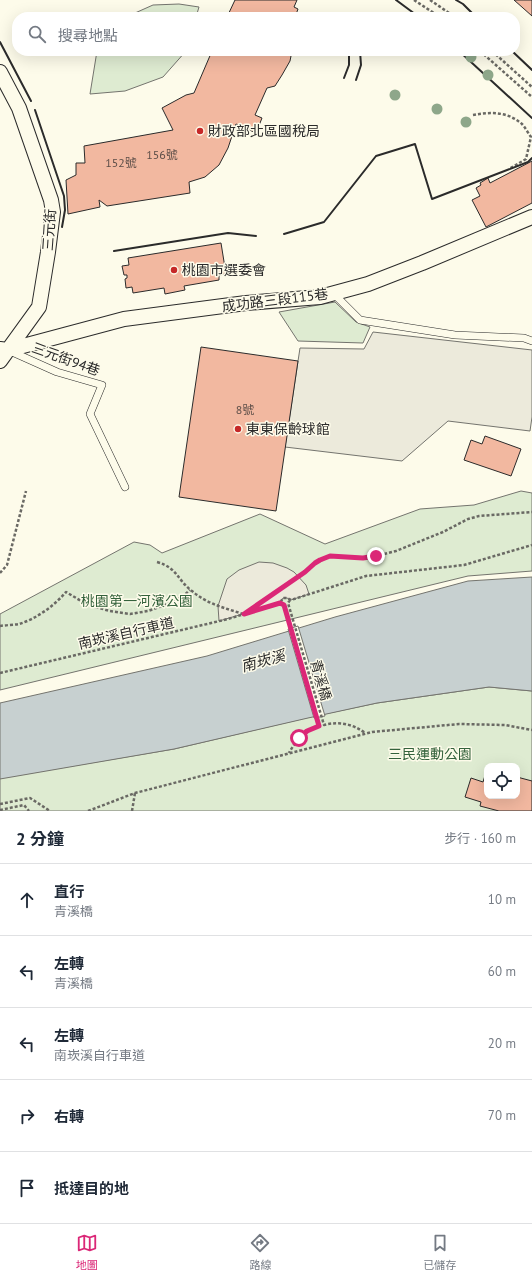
<!DOCTYPE html>
<html lang="zh-TW">
<head>
<meta charset="utf-8">
<style>
	:root { --surface:#fff; --page:#f6f6f7; --text:#1f2937; --muted:#747a83; --line:#e0e1e3; --accent:#db2777 }
	body { margin:0; font-family:"PT Sans","Noto Sans TC",sans-serif; background:var(--page); color:var(--text) }
	.controls { position:absolute; right:12px; bottom:12px; display:grid; overflow:hidden; border-radius:8px; box-shadow:0 4px 16px #0002 }
	.controls button { width:36px; height:36px; display:grid; place-items:center; padding:0; border:0; border-bottom:1px solid var(--line); background:var(--surface); color:var(--text); font:20px sans-serif }
	.stop { position:absolute; width:12px; height:12px; margin:-9px; border:3px solid #db2777; border-radius:50%; background:#fff }
	.stop.end { background:#db2777; border-color:#fff; box-shadow:0 1px 4px #0008 }
	.list { margin:0; padding:0; list-style:none }
	h2 { display:flex; justify-content:space-between; align-items:center; height:52px; margin:0; padding:0 16px; font-size:17px }
	h2 small { font-size:13px; font-weight:400; color:var(--muted) }
	.list li { display:grid; grid-template-columns:26px 1fr auto; gap:12px; align-items:center; box-sizing:border-box; height:72px; padding:0 16px; border-top:1px solid var(--line) }
	.list b { display:block; font-size:15px; white-space:nowrap }
	.list p { margin:0; font-size:13px; white-space:nowrap; color:var(--muted) }
	.list em { font-size:13px; font-style:normal; color:var(--muted) }
	.icon { flex:none; width:22px; height:22px; fill:none; stroke:currentColor; stroke-width:2; stroke-linecap:round; stroke-linejoin:round }
	.map { position:relative; flex:none; width:532px; height:811px; overflow:hidden }
	.search { position:absolute; background:var(--surface); box-shadow:0 4px 16px #0002; left:12px; right:12px; top:12px; height:44px; display:flex; align-items:center; gap:10px; box-sizing:border-box; padding:0 14px; border-radius:16px; color:var(--muted); font-size:15px }
	.sheet { height:412px; background:var(--surface) }
	nav { display:flex; justify-content:space-around; align-items:center; box-sizing:border-box; height:56px; border-top:1px solid var(--line); background:var(--surface); font-size:11px; color:var(--muted) }
	nav a { display:grid; justify-items:center; gap:2px }
	nav .on { color:var(--accent) }
	.map>svg:first-child { display:block }
	.green { fill:#deebd1; stroke:#74746e; fill-rule:evenodd }
	.parking { fill:#eceadb; stroke:#74746e }
	.water { fill:#c7d0d0; stroke:#74746e }
	.pier { fill:#fdfbea; stroke:#74746e }
	.building { fill:#f2b8a0; stroke:#2b2b2b }
	.lines { fill:none; stroke-linecap:round; stroke-linejoin:round }
	.service-casing { stroke:#2b2b2b; stroke-width:8 }
	.minor-casing { stroke:#2b2b2b; stroke-width:16 }
	.path { stroke:#6a6964; stroke-width:2.5; stroke-dasharray:3 2; stroke-linecap:butt }
	.service { stroke:#fdfbea; stroke-width:7 }
	.minor { stroke:#fdfbea; stroke-width:14 }
	.wall { stroke:#2b2b2b; stroke-width:2 }
	.tree { fill:#8ea78a }
	.route { stroke:#db2777; stroke-width:5 }
	.poi-dot { fill:#c62828; stroke:#fdfbea; stroke-width:1.5 }
	.labels { text-anchor:middle; stroke-width:3; stroke-linejoin:round; paint-order:stroke }
	.number-label { font-size:12px; fill:#5d4e48 }
	.poi-label { font-size:14px; fill:#2b2b2b; stroke:#fdfbea; text-anchor:start }
	.street-label { font-size:14px; fill:#2b2b2b; stroke:#fdfbea }
	.park-label { font-size:14px; fill:#34623c; stroke:#fdfbea }
	.water-label { font-size:15px; font-style:italic; fill:#2b2b2b; stroke:#fdfbea }
</style>
</head>
<body>
<div class="map">
<svg width="532" height="811" viewBox="0 0 532 811">
	<rect width="100%" height="100%" fill="#fdfbea"/>
	<path class="green" d="M179 4 199 7 196 17H126L153 5Z
		M97 51H186L163 77 125 91 90 94Z
		M335 302 356 322 370 327 363 343 298 341 279 312Z
		M521 491 532 493V571L468 576 0 690V614L134 542 150 545 162 553 260 514 325 544 420 509 474 505Z
		M489 687 532 691V811H0V778L174 749 310 717 377 703ZM487 766H517V796H487Z"/>
	<path class="parking" d="M373 332 532 350V417L530 431 448 421 402 461 285 447 300 348 364 349Z
		M259 562 273 563 287 568 294 572 306 585 309 594 291 600 287 598H283L280 603 219 621 218 606 227 579 239 570Z"/>
	<path class="water" d="M532 577V691L489 687 377 703 308 718 174 749 0 779V703L207 656 335 617 468 581Z"/>
	<path class="pier" d="M298 626 325 716 314 718 288 629Z"/>
	<path class="building" d="M235 0H297L294 7 298 9 295 17H227Z
		M514 0H532V16Z
		M212 51H292L290 61 282 75 275 86 267 88 255 115 262 118 256 133 236 124 228 148 219 165 205 177 189 182 190 193 107 206 99 200 100 207 68 214 66 180 76 175V163H85L84 146 173 130 162 108 186 95 194 93Z
		M532 161V203L486 227 472 200 480 196 476 188 481 185 480 183 488 178 490 183Z
		M221 243 226 274 219 275V280L184 286 185 290 165 294 164 288 133 293 132 287 126 288 125 279 127 278V275H124L122 266 129 265 128 258Z
		M201 347 298 361 276 511 179 497Z
		M485 436 521 449 511 476 464 460 471 440 482 444Z
		M487 769V796H517V777L532 781V811H499L480 806 481 802 465 797 471 778 483 782Z"/>
	<g class="lines">
		<g class="service-casing">
			<path id="service" d="M333 293 360 320 455 335 524 338 532 341
				M10 351 57 372 102 385 90 414 125 487"/>
		</g>
		<g class="minor-casing">
			<path id="minor" d="M0 72 19 108 51 200 53 212 48 252 39 307 0 361
				M0 349 8 350 124 319 246 303 320 297 368 284 422 263 532 217"/>
		</g>
		<path class="path" d="M414 0 440 17
			M430 0 455 17
			M480 51 532 97
			M492 51 532 87
			M473 115C490 112 507 111 522 124 525 127 528 133 531 137L526 159 509 169
			M157 562C178 568 177 580 192 591 207 604 225 608 243 614
			M0 573 7 565 26 491
			M290 600 288 603 324 725C339 721 353 724 365 733
			M280 603 284 605 319 726C305 731 296 740 289 753
			M247 612 305 572 315 563 331 556 363 558 376 556 396 551 443 532 468 519 479 516 532 512
			M0 626C6 625 13 625 19 624 36 619 54 606 66 592L88 605 110 611 130 614 148 611 165 605 182 597 190 590
			M0 673 228 619 280 603 283 598H287L291 600 366 576 464 565 532 545
			M0 804 30 798 50 811
			M0 810 24 805 29 811
			M88 811 135 793 372 732 459 724 505 725 532 730
			M132 811 135 793"/>
		<use href="#service" class="service"/>
		<use href="#minor" class="minor"/>
		<path class="wall" d="M396 0 419 17
			M456 0 463 4 476 17
			M0 42 31 101
			M459 51 532 118
			M512 51 532 70
			M344 78 349 65V55L346 51
			M356 80 361 65 360 51
			M35 110 64 196 65 210 62 227
			M284 234 324 222 376 156 415 144 432 199 528 162 532 158
			M114 251 228 233 256 236"/>
	</g>
	<g class="tree">
		<circle cx="471" cy="57" r="5.5"/>
		<circle cx="488" cy="75" r="5.5"/>
		<circle cx="395" cy="95" r="5.5"/>
		<circle cx="437" cy="109" r="5.5"/>
		<circle cx="466" cy="122" r="5.5"/>
	</g>
	<g class="lines">
		<path class="route" d="M299 738 307 731 319 726 284 605 280 603 244 614 305 572 315 563 320 560 330 556 363 558 376 556"/>
	</g>
	<g class="poi-dot">
		<circle cx="200" cy="131" r="4"/>
		<circle cx="174" cy="270" r="4"/>
		<circle cx="238" cy="429" r="4"/>
	</g>
	<g class="labels">
		<g class="number-label">
			<text x="162" y="159">156號</text>
			<text x="121" y="167">152號</text>
			<text x="245" y="414">8號</text>
		</g>
		<g class="poi-label">
			<text x="208" y="136">財政部北區國稅局</text>
			<text x="182" y="275">桃園市選委會</text>
			<text x="246" y="434">東東保齡球館</text>
		</g>
		<g class="street-label">
			<text transform="translate(49 230) rotate(-86)" y="5">三元街</text>
			<text transform="translate(275 300) rotate(-7)" y="5">成功路三段115巷</text>
			<text transform="translate(66 359) rotate(20)" y="5">三元街94巷</text>
			<text transform="translate(126 633) rotate(-13)" y="5">南崁溪自行車道</text>
			<text transform="translate(321 680) rotate(74)" y="5">青溪橋</text>
		</g>
		<g class="park-label">
			<text x="137" y="606">桃園第一河濱公園</text>
			<text x="430" y="759">三民運動公園</text>
		</g>
		<g class="water-label">
			<text transform="translate(263 661) rotate(-15)" y="5">南崁溪</text>
		</g>
	</g>
</svg>
<div class="controls">
<button><svg class="icon" aria-label="locate" viewBox="0 0 24 24"><circle cx="12" cy="12" r="6"/><path d="M12 2v4M12 18v4M2 12h4M18 12h4"/></svg></button>
</div>
<div class="stop" style="left:299px;top:738px"></div>
<div class="stop end" style="left:376px;top:556px"></div>
<div class="search"><svg class="icon" aria-label="search" viewBox="0 0 24 24"><circle cx="10" cy="10" r="6"/><path d="M15 15l6 6"/></svg>搜尋地點</div>
</div>
<section class="sheet">
<h2>2 分鐘<small>步行 · 160 m</small></h2>
<ul class="list">
<li><svg class="icon" aria-label="ahead" viewBox="0 0 24 24"><path d="M12 20V5M6 11l6-6 6 6"/></svg><div><b>直行</b><p>青溪橋</p></div><em>10 m</em></li>
<li><svg class="icon" aria-label="left" viewBox="0 0 24 24"><path d="M17 20v-9H6M10 6l-5 5 5 5"/></svg><div><b>左轉</b><p>青溪橋</p></div><em>60 m</em></li>
<li><svg class="icon" aria-label="left" viewBox="0 0 24 24"><path d="M17 20v-9H6M10 6l-5 5 5 5"/></svg><div><b>左轉</b><p>南崁溪自行車道</p></div><em>20 m</em></li>
<li><svg class="icon" aria-label="right" viewBox="0 0 24 24"><path d="M7 20v-9h11M14 6l5 5-5 5"/></svg><div><b>右轉</b></div><em>70 m</em></li>
<li><svg class="icon" aria-label="arrive" viewBox="0 0 24 24"><path d="M6 21V4h12l-3 4 3 4H6"/></svg><div><b>抵達目的地</b></div></li>
</ul>
</section>
<nav>
<a class="on"><svg class="icon" aria-label="map" viewBox="0 0 24 24"><path d="M3 6l6-2 6 2 6-2v14l-6 2-6-2-6 2zM9 4v14M15 6v14"/></svg>地圖</a>
<a><svg class="icon" aria-label="directions" viewBox="0 0 24 24"><path d="M12 3l9 9-9 9-9-9zM9 14v-3h6M13 9l2 2-2 2"/></svg>路線</a>
<a><svg class="icon" aria-label="saved" viewBox="0 0 24 24"><path d="M7 4h10v16l-5-4-5 4z"/></svg>已儲存</a>
</nav>
</body>
</html>
